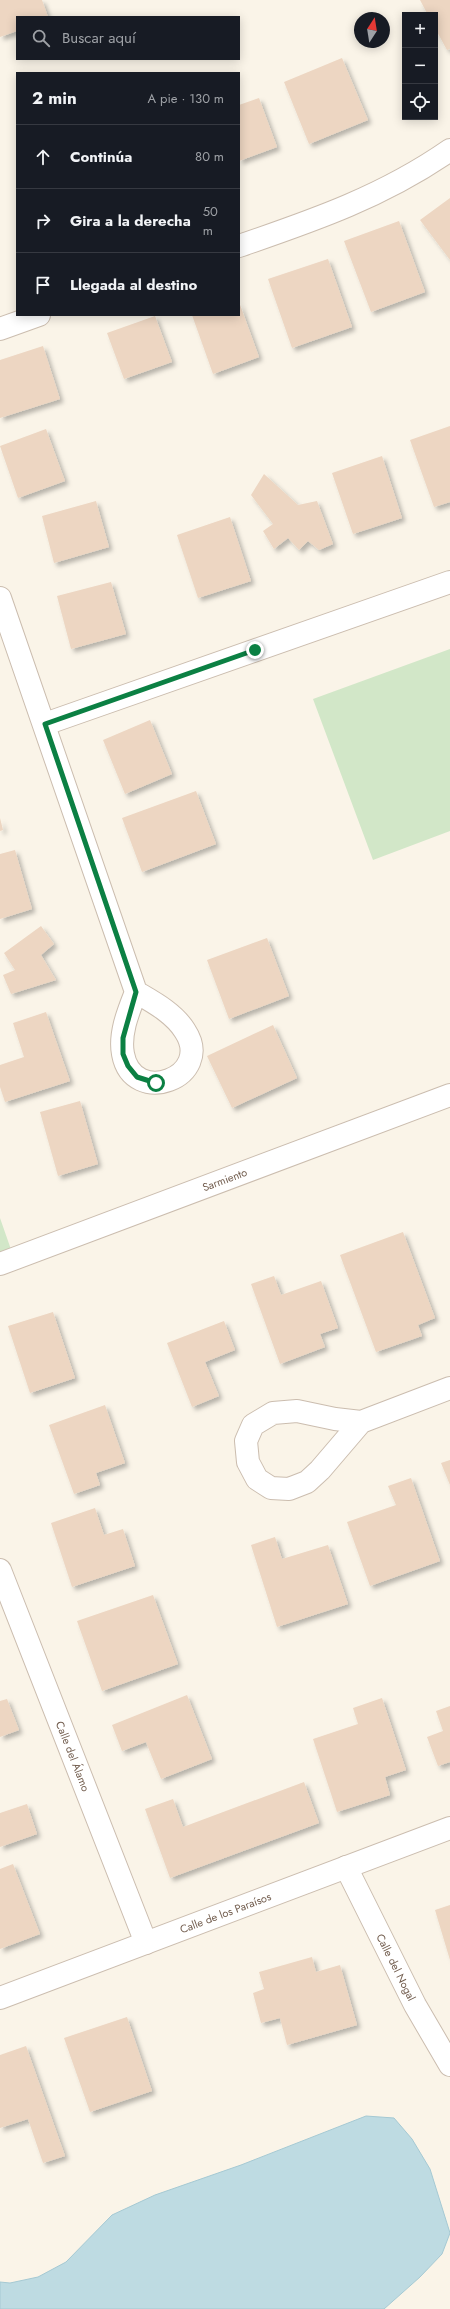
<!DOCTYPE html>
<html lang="es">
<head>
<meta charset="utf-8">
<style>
	:root { --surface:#171b24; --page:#20242c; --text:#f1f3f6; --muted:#9ea1a6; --line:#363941 }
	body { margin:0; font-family:Jost,sans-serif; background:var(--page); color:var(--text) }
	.controls { position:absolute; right:12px; top:12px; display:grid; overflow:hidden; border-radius:0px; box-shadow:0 2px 10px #0003 }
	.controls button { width:36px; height:36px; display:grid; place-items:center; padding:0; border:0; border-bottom:1px solid var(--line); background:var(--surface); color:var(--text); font:20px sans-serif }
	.compass { position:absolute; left:354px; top:12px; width:36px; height:36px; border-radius:50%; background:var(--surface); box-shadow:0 2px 10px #0003; rotate:12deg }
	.stop { position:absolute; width:12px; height:12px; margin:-9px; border:3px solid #0b8043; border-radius:50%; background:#fff }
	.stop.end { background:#0b8043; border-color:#fff; box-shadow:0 1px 4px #0008 }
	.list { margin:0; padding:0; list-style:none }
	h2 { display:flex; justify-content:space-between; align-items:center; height:52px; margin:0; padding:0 16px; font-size:17px }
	h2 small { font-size:13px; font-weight:400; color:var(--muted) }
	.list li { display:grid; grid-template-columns:26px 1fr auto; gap:12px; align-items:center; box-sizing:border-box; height:64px; padding:0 16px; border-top:1px solid var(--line) }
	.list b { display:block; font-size:15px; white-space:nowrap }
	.list em { font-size:13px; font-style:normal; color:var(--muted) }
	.icon { flex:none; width:22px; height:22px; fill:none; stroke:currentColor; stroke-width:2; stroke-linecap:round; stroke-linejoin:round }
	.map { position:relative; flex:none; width:450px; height:2309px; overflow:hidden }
	.search { position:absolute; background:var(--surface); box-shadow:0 2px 10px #0003; left:16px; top:16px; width:224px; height:44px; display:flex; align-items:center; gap:10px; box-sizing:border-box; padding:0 14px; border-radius:0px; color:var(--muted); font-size:15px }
	.panel { position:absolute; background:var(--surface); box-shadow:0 2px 10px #0003; left:16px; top:72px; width:224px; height:244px; border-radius:0px }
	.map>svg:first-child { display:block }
	.green { fill:#d2e7c8 }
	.water { fill:#bedbe2; stroke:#a5c9d3 }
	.building { fill:#edd6c2; filter:url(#shadow) }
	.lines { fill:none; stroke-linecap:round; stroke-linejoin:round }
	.minor-casing { stroke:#cbbdaf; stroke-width:24 }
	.minor { stroke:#fff; stroke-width:22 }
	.route { stroke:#0b8043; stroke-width:5 }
	.labels { text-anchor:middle; stroke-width:4; stroke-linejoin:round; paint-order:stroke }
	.street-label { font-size:11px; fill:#725d4e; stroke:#fdf8ee }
</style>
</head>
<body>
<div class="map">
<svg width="450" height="2309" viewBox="0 0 450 2309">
	<defs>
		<filter id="shadow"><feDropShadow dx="3.5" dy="3.5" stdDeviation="2" flood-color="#0004"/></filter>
	</defs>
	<rect width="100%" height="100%" fill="#faf4e8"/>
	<path class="green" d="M450 649V831L373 860 313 699Z
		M0 1218 15 1261 0 1267Z"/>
	<path class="water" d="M366 2116 394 2118 412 2139 430 2169 450 2233 442 2254 420 2277 384 2309H0V2282L10 2283 38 2277 66 2262 112 2215 155 2195 241 2165Z"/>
	<path class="building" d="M0 0H42L48 17H17V31L0 37Z
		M420 0H450V49L447 50 435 28V15H428Z
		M342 58 368 120 309 144 284 82Z
		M259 98 277 147 239 161V105Z
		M450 198V260L420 220Z
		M399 221 425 292 371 312 344 241Z
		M328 259 352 327 292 348 268 279Z
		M239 302 259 357 213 374 192 315H239Z
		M155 316 172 362 124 379 107 333Z
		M43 346 60 399 0 418V360Z
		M450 426V502L434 507 410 440Z
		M46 429 65 481 18 498 0 446Z
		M382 456 402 518 353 534 332 473Z
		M264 474 298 505 317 501 333 544 319 550 308 541 299 550 288 538 274 549 263 531 273 524 251 495Z
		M96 501 109 547 54 563 42 516Z
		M230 517 251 581 198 598 177 535Z
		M111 582 126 634 71 649 57 596Z
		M150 720 172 774 125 794 103 740Z
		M196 791 216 844 142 872 122 818Z
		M0 818 3 830 0 831Z
		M15 850 32 909 0 919V854Z
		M41 926 54 944 41 955 56 980 11 994 3 975 15 970 4 953Z
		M267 938 289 996 229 1019 207 960Z
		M46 1012 70 1081 5 1102 0 1087V1065L24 1057 13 1023Z
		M273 1025 297 1078 232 1108 207 1056Z
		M80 1101 98 1164 58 1176 40 1112Z
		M403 1232 435 1318 418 1325 422 1336 376 1352 340 1255Z
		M274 1276 281 1295 321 1281 338 1328 320 1334 325 1347 280 1364 251 1284Z
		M53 1312 75 1378 30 1393 8 1326Z
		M224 1321 235 1350 205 1362 219 1396 192 1407 167 1343Z
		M105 1405 125 1463 96 1473 100 1485 74 1494 49 1425Z
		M450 1460V1485L441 1463Z
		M411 1478 440 1561 370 1586 347 1522 396 1505 388 1486Z
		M95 1508 104 1535 123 1529 135 1566 72 1587 51 1523Z
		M275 1537 282 1559 328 1545 348 1604 277 1627 251 1545Z
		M153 1595 178 1664 102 1691 77 1621Z
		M187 1695 212 1759 161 1779 146 1742 122 1751 112 1725Z
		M382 1698 406 1770 385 1777 390 1795 337 1812 313 1739 358 1724 353 1708Z
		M7 1699 19 1730 0 1737V1701Z
		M450 1706V1762L438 1766 427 1737 443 1731 436 1711Z
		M304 1782 319 1823 170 1878 145 1809 173 1799 183 1827Z
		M27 1804 37 1834 0 1847V1813Z
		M13 1864 40 1934 0 1949V1869Z
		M450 1905V1960L435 1910Z
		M312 1957 316 1972 340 1965 357 2025 287 2045 280 2018 261 2023 253 1993 264 1989 259 1972Z
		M127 2017 152 2091 90 2112 64 2038Z
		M26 2046 65 2156 43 2163 28 2119 0 2128V2055Z"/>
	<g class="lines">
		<g class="minor-casing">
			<g id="minor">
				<path d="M239 246C315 220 384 196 450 150"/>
				<path d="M0 329 39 315"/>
				<path d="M0 598 136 992C129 1010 119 1033 123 1054 133 1108 215 1077 185 1031 174 1013 153 1002 136 992"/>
				<path d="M45 724 450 582"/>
				<path id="s1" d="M0 1264 450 1095"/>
				<path d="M361 1422 320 1470 307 1482 289 1489 271 1488 257 1479 248 1462 246 1441 253 1425 273 1413 297 1411 335 1419 361 1422 450 1388"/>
				<path id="s2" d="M0 1570 146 1943"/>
				<path id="s3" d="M346 1867 415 2005 450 2065"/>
				<path id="s4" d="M0 1998 450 1828"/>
			</g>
		</g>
		<use href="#minor" class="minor"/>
	</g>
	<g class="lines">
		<path class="route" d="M156 1083 137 1077 128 1066 123 1054V1038L136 992 45 724 255 650"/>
	</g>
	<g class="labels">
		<g class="street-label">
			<text dy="4" stroke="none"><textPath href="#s1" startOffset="240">Sarmiento</textPath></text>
			<text dy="4" stroke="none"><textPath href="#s2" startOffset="200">Calle del Álamo</textPath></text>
			<text dy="4" stroke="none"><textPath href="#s4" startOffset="241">Calle de los Paraísos</textPath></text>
			<text dy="4" stroke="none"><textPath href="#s3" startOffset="112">Calle del Nogal</textPath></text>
		</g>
	</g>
</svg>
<div class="controls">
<button>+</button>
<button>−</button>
<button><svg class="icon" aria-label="locate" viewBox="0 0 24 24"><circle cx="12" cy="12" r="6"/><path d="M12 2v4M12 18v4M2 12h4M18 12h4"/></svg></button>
</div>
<svg class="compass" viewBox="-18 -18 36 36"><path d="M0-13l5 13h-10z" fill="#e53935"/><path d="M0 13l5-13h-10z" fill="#9ea1a6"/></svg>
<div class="stop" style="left:156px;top:1083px"></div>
<div class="stop end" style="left:255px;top:650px"></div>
<div class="search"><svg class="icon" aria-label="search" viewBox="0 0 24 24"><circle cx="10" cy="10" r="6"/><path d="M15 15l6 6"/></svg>Buscar aquí</div>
<section class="panel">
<h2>2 min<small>A pie · 130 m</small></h2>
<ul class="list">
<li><svg class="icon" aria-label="ahead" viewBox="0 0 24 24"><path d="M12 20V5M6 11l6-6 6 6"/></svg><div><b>Continúa</b></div><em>80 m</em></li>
<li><svg class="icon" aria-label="right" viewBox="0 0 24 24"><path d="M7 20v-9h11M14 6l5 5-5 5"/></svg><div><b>Gira a la derecha</b></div><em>50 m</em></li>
<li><svg class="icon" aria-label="arrive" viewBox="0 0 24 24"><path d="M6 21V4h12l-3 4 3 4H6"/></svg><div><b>Llegada al destino</b></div></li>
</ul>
</section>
</div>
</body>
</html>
